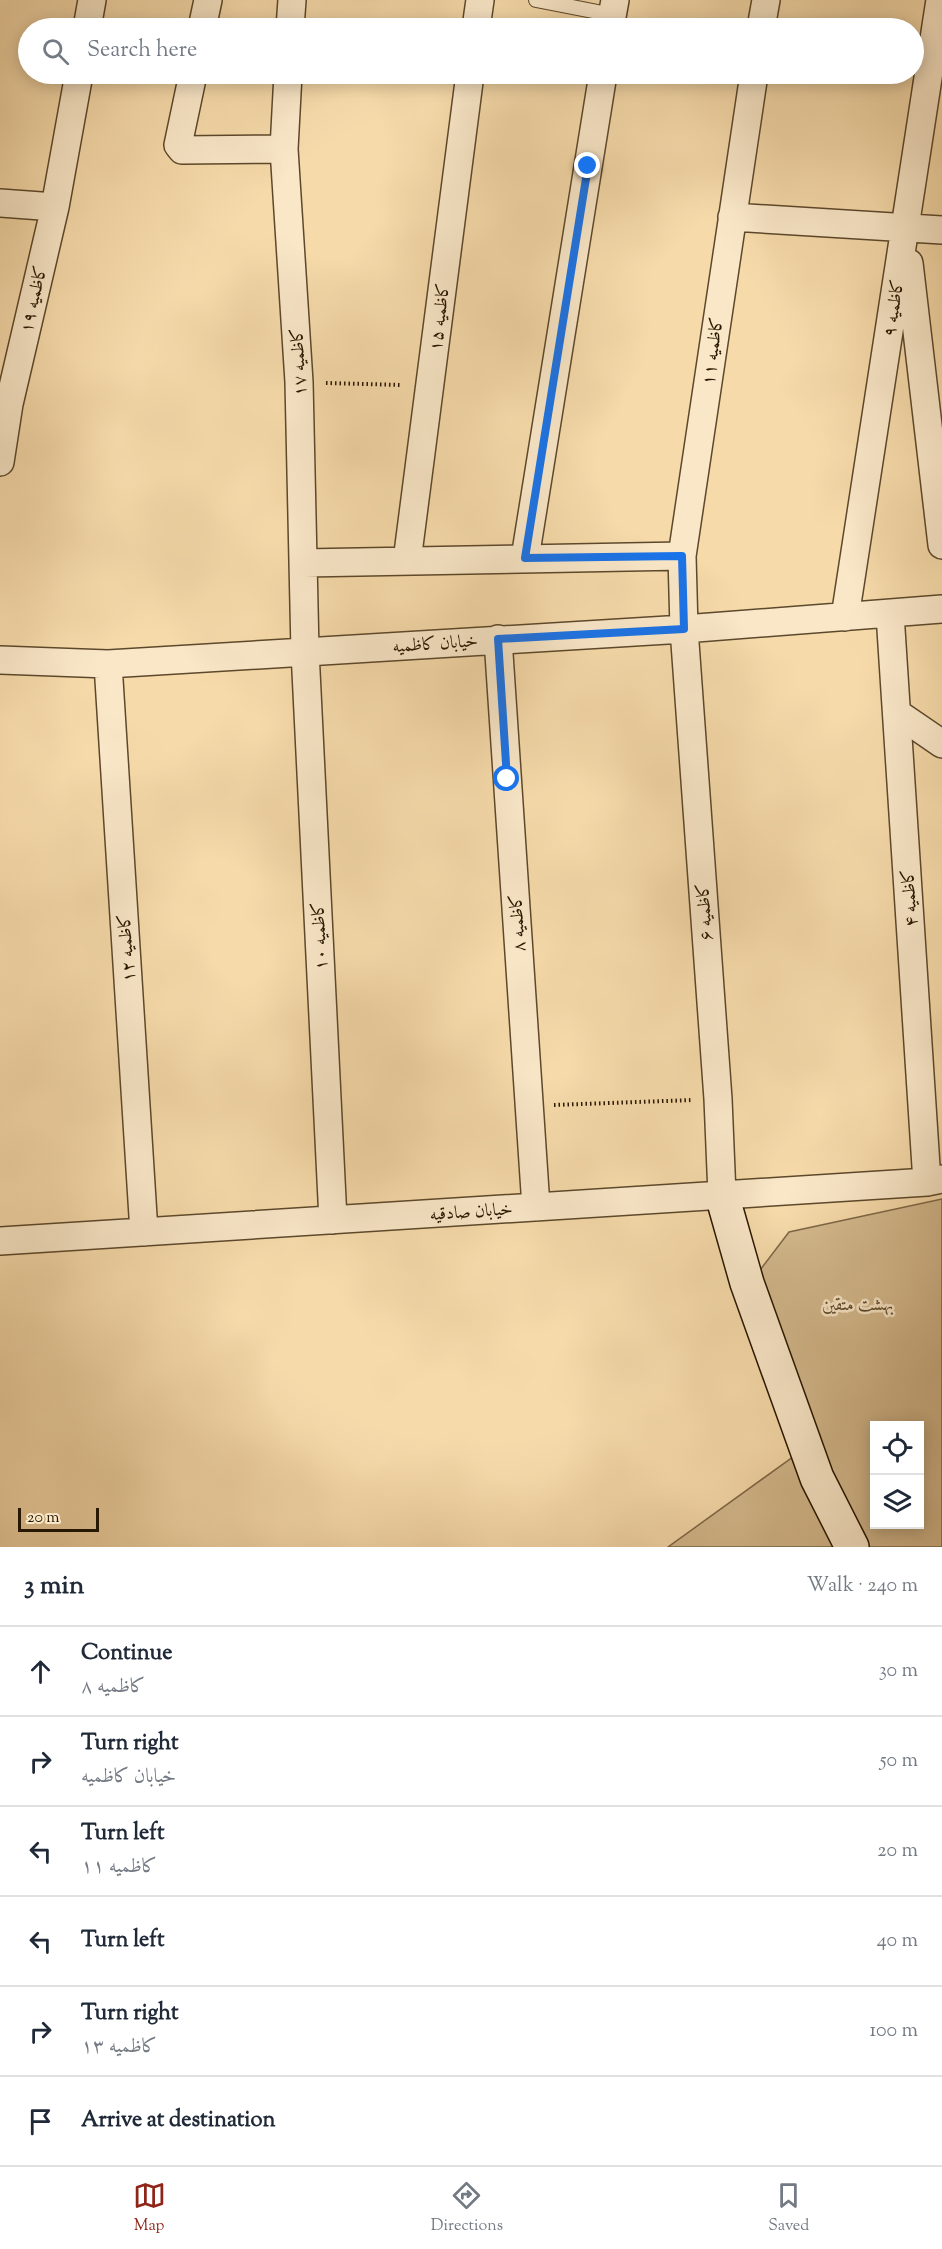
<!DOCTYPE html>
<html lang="en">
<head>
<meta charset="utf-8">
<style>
	:root { --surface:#fff; --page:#f2f2f3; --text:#1f2937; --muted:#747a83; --line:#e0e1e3; --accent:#8f2418 }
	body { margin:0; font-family:"Sorts Mill Goudy",Amiri,serif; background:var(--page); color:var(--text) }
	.controls { position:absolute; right:18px; bottom:18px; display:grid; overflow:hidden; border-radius:0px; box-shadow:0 3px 15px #0003 }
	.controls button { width:54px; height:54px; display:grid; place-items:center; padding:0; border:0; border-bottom:2px solid var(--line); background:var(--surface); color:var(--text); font:30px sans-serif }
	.scale { position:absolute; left:18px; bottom:15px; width:81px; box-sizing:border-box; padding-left:6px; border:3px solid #281701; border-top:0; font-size:16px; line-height:21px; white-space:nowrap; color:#281701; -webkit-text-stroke:4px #f9e7c8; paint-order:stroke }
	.stop { position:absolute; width:18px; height:18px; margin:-14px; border:4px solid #1a73e8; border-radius:50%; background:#fff }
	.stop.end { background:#1a73e8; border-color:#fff; box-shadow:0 2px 6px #0008 }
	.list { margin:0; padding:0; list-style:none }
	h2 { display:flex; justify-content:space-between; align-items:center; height:78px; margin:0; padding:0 24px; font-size:26px }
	h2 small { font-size:20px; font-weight:400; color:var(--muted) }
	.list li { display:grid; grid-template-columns:39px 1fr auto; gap:18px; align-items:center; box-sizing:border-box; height:90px; padding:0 24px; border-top:2px solid var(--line) }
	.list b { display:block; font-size:22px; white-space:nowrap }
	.list p { margin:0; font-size:20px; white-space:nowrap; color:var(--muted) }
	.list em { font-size:20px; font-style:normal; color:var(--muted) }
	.icon { flex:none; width:33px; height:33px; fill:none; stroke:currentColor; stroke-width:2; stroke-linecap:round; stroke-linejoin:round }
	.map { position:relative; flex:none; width:942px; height:1547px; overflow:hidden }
	.search { position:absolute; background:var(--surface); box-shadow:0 3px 15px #0003; left:18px; right:18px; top:18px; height:66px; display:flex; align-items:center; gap:15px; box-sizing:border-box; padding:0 21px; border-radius:33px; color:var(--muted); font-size:22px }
	.sheet { height:618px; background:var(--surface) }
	nav { display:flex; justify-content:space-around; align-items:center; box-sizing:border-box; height:84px; border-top:2px solid var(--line); background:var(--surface); font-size:16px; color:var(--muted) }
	nav a { display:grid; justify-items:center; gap:3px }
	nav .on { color:var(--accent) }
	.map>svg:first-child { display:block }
	.green { fill:#d3b98d; stroke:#7e6847; stroke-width:1.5; fill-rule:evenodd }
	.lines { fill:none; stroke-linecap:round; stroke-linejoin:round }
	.service-casing { stroke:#5c482b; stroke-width:16 }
	.minor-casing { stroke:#5c482b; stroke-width:30 }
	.secondary-casing { stroke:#281701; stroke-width:36 }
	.path { stroke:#281701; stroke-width:4; stroke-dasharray:1.5 3; stroke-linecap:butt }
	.service { stroke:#f9e7c8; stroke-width:14 }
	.minor { stroke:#f9e7c8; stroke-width:27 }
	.secondary { stroke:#f9e7c8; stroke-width:33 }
	.route { stroke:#1a73e8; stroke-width:8 }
	.labels { text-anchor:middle; stroke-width:5; stroke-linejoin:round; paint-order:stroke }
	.street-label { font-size:18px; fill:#281701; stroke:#f9e7c8 }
	.park-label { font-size:18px; font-style:italic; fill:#5b482b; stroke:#f9e7c8 }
</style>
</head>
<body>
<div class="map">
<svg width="942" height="1547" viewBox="0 0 942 1547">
	<rect width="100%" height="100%" fill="#f6daaa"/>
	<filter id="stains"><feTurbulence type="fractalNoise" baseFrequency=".00333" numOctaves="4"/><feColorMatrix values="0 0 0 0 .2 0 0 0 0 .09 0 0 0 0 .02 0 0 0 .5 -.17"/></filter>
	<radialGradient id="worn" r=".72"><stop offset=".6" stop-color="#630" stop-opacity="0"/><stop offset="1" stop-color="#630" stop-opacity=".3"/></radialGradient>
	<path class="green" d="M942 1199V1547H668L815 1441 757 1274 789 1232ZM874 1426H920V1524H874Z"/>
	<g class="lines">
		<g class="service-casing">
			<path id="service" d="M536 0 613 15"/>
		</g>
		<g class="minor-casing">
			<path id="minor" d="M87 28 92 0
				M202 28 208 0
				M290 28 292 0
				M476 28 480 0
				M610 28 615 0
				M761 28 766 0
				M193 74 178 145 182 150 284 149
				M288 74 284 149 299 382 305 651 333 1220
				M0 203 55 207
				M732 217 942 230
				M909 263 942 545
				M0 462 9 404 55 207 79 74
				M525 558 603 74
				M407 561 470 74
				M304 563 682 556
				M890 614 927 1182
				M845 617 940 0
				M498 639 536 1207
				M0 660 108 664 684 629 942 609
				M108 664 144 1232
				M897 713 942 744
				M722 1195 718 1099 684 629 682 556 754 74
				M0 1241 927 1182 942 1179"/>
		</g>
		<g class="secondary-casing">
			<path id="secondary" d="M722 1195 747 1283 817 1478 852 1547"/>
		</g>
		<path class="path" d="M326 383 402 385
			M554 1105 693 1100"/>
		<use href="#service" class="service"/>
		<use href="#minor" class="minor"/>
		<use href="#secondary" class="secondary"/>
	</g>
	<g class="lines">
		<path class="route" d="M507 779 498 639 684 629 682 556 525 558 588 166"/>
	</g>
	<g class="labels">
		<g class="street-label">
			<text transform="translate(33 299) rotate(-77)" y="6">کاظمیه ۱۹</text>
			<text transform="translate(893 308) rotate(-81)" y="6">کاظمیه ۹</text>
			<text transform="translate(439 317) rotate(-83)" y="6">کاظمیه ۱۵</text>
			<text transform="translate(712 351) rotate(-82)" y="6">کاظمیه ۱۱</text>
			<text transform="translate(298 362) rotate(-93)" y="6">کاظمیه ۱۷</text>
			<text transform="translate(435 643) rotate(-4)" y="6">خیابان کاظمیه</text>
			<text transform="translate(909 898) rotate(-94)" y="6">کاظمیه ۴</text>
			<text transform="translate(704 912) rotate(-94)" y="6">کاظمیه ۶</text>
			<text transform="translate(517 923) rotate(-94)" y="6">کاظمیه ۸</text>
			<text transform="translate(319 936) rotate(-93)" y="6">کاظمیه ۱۰</text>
			<text transform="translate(126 948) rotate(-94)" y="6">کاظمیه ۱۲</text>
			<text transform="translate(471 1211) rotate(-4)" y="6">خیابان صادقیه</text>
		</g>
		<g class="park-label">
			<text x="858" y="1310">بهشت متقین</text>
		</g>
	</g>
	<rect width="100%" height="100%" filter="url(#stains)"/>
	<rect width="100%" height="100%" fill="url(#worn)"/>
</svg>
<div class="controls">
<button><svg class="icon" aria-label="locate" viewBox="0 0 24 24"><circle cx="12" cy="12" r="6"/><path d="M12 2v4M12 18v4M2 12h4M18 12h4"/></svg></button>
<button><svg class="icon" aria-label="layers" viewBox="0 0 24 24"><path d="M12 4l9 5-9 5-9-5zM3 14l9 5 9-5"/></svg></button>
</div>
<div class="scale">20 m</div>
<div class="stop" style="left:507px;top:779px"></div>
<div class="stop end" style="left:588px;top:166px"></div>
<div class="search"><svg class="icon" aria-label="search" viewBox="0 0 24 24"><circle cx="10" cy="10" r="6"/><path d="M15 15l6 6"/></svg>Search here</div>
</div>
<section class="sheet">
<h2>3 min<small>Walk · 240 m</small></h2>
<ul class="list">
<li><svg class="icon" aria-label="ahead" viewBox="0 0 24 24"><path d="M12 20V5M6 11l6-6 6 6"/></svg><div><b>Continue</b><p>کاظمیه ۸</p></div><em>30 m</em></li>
<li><svg class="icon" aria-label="right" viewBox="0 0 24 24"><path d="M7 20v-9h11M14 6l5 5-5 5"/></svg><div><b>Turn right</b><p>خیابان کاظمیه</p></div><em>50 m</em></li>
<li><svg class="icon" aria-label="left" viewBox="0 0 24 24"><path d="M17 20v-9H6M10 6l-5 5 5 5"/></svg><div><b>Turn left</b><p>کاظمیه ۱۱</p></div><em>20 m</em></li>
<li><svg class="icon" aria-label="left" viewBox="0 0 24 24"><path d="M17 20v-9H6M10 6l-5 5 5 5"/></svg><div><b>Turn left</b></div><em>40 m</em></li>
<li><svg class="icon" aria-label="right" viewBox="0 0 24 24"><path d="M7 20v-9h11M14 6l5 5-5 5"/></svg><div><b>Turn right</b><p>کاظمیه ۱۳</p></div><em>100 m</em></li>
<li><svg class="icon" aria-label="arrive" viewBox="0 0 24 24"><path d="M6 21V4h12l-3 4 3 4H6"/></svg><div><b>Arrive at destination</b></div></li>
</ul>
</section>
<nav>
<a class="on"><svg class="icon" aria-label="map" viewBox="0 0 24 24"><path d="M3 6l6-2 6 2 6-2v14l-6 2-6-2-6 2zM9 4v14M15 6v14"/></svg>Map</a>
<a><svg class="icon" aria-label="directions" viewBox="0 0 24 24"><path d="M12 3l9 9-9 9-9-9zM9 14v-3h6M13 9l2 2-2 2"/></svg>Directions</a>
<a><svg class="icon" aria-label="saved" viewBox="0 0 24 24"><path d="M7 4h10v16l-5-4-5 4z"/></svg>Saved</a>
</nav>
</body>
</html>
